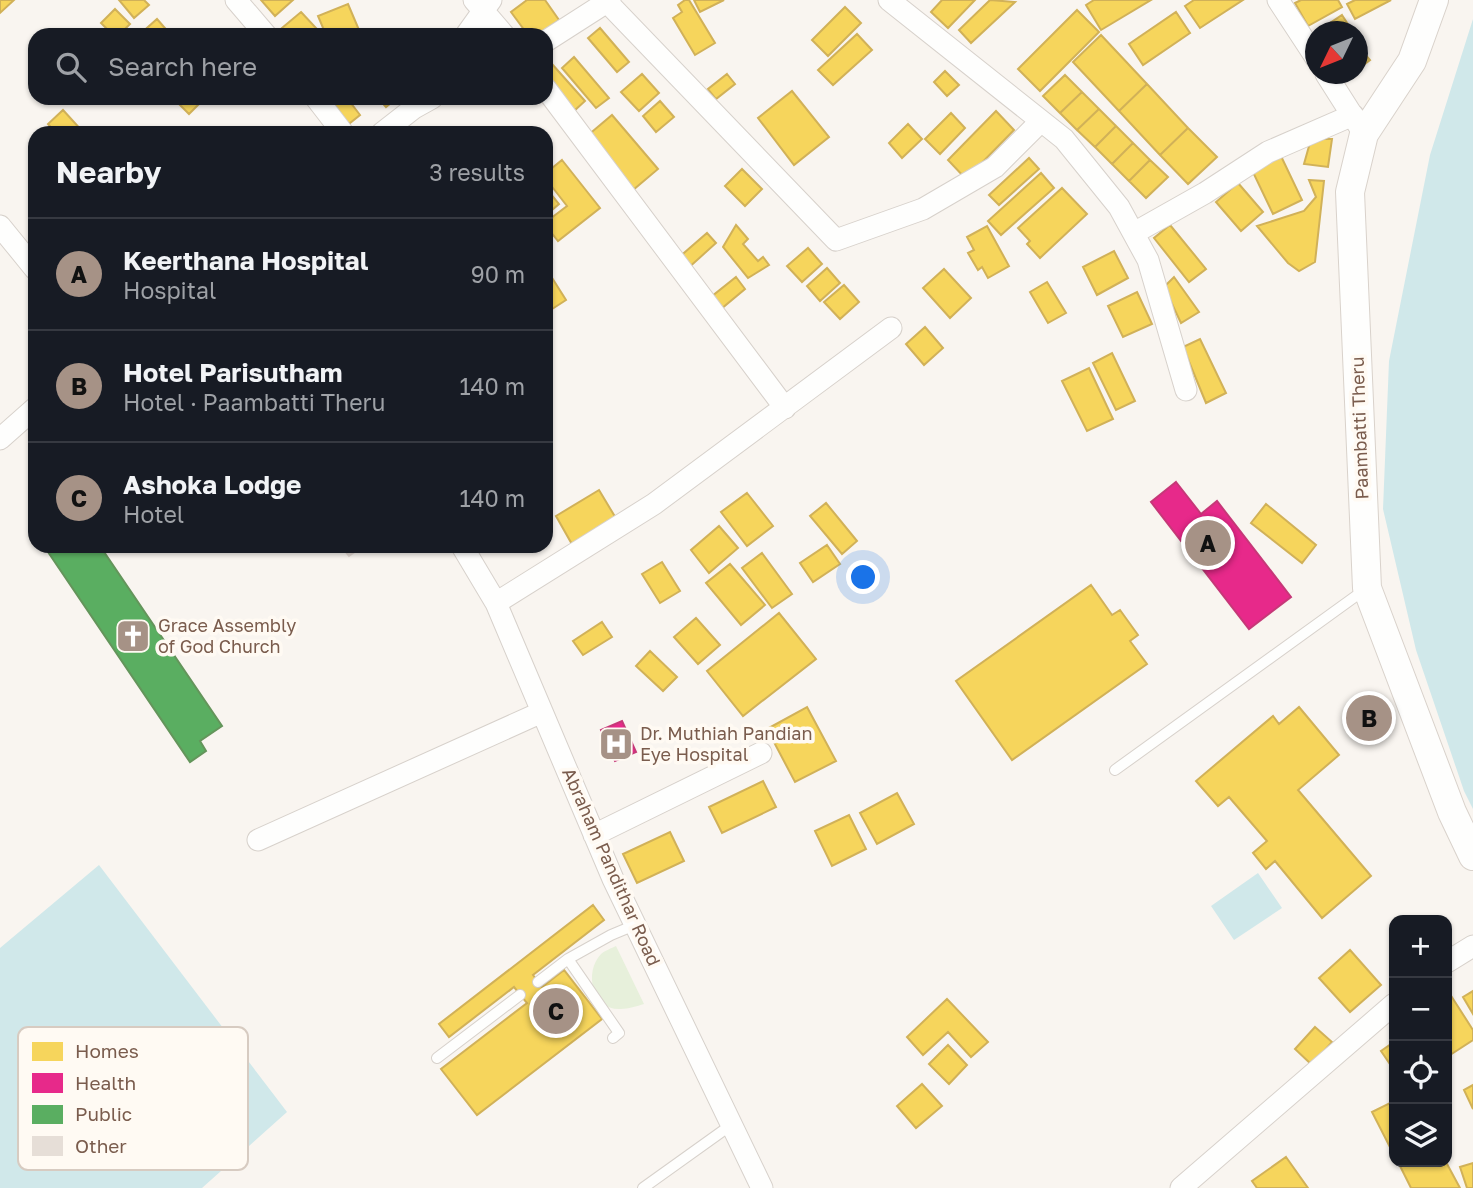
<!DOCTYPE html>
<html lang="en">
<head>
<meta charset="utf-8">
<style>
	:root { --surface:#171b24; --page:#242831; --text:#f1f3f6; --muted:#9ea1a6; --line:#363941; --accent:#a69286 }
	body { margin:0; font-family:"Golos Text",sans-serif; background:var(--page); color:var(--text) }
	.controls { position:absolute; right:21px; bottom:21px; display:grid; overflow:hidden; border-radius:14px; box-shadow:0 2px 5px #0004 }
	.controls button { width:63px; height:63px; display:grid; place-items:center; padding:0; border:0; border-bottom:2px solid var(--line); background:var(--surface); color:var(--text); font:35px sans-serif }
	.compass { position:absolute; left:1305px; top:21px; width:63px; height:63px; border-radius:50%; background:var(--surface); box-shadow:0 2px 5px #0004; rotate:227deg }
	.you { position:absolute; left:864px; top:578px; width:24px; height:24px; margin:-18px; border:5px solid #fff; border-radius:50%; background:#1a73e8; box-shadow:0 0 0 10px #1a73e833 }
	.badge { display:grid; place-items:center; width:46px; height:46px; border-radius:50%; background:var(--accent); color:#111; font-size:23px; font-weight:700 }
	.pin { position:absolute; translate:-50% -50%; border:4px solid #fff; box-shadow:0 2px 7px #0006 }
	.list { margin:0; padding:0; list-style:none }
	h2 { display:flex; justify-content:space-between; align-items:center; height:91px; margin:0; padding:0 28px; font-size:30px }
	h2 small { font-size:23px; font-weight:400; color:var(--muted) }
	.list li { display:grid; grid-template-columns:46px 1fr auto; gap:21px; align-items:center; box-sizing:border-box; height:112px; padding:0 28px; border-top:2px solid var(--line) }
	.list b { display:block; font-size:26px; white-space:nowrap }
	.list p { margin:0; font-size:23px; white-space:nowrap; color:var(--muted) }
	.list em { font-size:23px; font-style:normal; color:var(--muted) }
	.icon { flex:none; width:38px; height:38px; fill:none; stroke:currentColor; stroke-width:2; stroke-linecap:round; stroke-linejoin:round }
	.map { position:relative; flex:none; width:1473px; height:1188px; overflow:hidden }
	.search { position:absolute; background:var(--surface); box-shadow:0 2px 5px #0004; left:28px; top:28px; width:525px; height:77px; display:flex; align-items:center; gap:18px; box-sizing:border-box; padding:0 24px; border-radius:21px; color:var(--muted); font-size:26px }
	.panel { position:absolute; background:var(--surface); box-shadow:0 2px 5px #0004; left:28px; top:126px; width:525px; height:427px; border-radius:21px }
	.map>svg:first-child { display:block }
	.green { fill:#e7f0db }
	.water { fill:#d0e8ea }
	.homes { fill:#f6d55c; stroke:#d1b158; stroke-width:2 }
	.health { fill:#e7298a; stroke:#c63878; stroke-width:2 }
	.public { fill:#5aae61; stroke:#64955b; stroke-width:2 }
	.building { fill:#e6ded7; stroke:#e2d8d2; stroke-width:2 }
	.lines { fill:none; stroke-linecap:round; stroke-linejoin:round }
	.lane-casing { stroke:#d7d1cb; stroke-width:12 }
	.street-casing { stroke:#d7d1cb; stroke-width:23 }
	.secondary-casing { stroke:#d9d2cb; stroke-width:30 }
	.lane { stroke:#fefefd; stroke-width:10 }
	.street { stroke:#fefefd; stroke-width:21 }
	.secondary { stroke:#fefefd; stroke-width:28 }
	.labels { text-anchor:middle; stroke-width:7; stroke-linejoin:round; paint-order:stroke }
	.street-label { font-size:18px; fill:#7a5c4d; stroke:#fffaf3 }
	.poi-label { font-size:18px; fill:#7a5c4d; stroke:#fffaf3; text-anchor:start }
	.key { fill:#fffaf3; stroke:#d7cbc1; stroke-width:2 }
	.key-label { font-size:19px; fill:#7a5c4d }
</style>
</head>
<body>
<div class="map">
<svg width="1473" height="1188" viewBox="0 0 1473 1188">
	<rect width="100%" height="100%" fill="#f9f5f0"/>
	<path class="green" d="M616 946 644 1004C637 1006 628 1009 621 1009 593 1011 583 973 601 954 604 951 612 948 616 946Z"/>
	<path class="water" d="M1473 19V809L1464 791 1416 650 1383 509 1389 361 1430 155Z
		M99 865 287 1112 202 1188H0V948Z
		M1258 873 1282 908 1234 940 1211 906Z"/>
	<path class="homes" d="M0 0H14L0 13Z
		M119 0H144L149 5 134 18Z
		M261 0H293L275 16Z
		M527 0H545L559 20 538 35H528L511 12Z
		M685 0H689L715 43 695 55 673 18 682 12 678 5Z
		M694 0H724L700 12Z
		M942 0H975L948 28 931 12Z
		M990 0 1015 2 971 43 959 30Z
		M1094 0H1151L1101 30 1086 5Z
		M1194 0H1243L1200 28 1185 6Z
		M1301 0H1338L1342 7 1308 26 1295 3Z
		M1355 0H1391L1355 19 1347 4Z
		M348 4 359 30 345 35H326L318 16Z
		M845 7 861 23 828 56 812 40Z
		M115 9 130 24 119 35H113L101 23Z
		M1077 10 1099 32 1040 91 1018 69Z
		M301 12 317 29 309 35H286L282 28Z
		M1176 12 1190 33 1143 65 1129 44Z
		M1342 15 1353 32H1323L1321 29Z
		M157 19 171 35H139Z
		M600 28 629 62 617 72 588 38Z
		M857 34 872 50 833 85 818 70Z
		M1101 35 1147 84 1119 111 1073 62Z
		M1358 46 1370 60 1358 69Z
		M574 57 609 98 596 108 562 68Z
		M552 64 585 101 574 111 546 79V69Z
		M945 71 959 85 947 96 934 82Z
		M642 74 659 93 639 111 621 92Z
		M727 74 735 84 716 99 708 89Z
		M1065 75 1082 92 1060 113 1043 96Z
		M1147 84 1188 128 1160 155 1119 111Z
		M792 91 829 137 794 165 758 118Z
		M1082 92 1099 109 1077 130 1060 113Z
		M173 98H205L189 114Z
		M329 98H347L360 115 345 127 325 102Z
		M378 98H397L386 107Z
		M660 101 674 117 656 132 643 116Z
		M1099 109 1116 126 1095 147 1077 130Z
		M63 110 84 133H56L48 124Z
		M996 111 1014 130 966 179 948 160Z
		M951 113 965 128 940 154 925 139Z
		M612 115 658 169 633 190 587 136Z
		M908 124 922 139 902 158 889 143Z
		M1116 126 1133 143 1112 164 1095 147Z
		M1188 128 1217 157 1188 184 1160 155Z
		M1311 139H1332L1328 167 1304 164Z
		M1133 143 1150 160 1129 181 1112 164Z
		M1280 154 1302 200 1273 214 1251 168Z
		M1029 158 1039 169 999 205 989 195Z
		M562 160 600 208 558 241 546 226V222L567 206 546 179V173Z
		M1150 160 1168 177 1146 198 1129 181Z
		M742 169 762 189 745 206 725 186Z
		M1041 173 1054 188 1001 235 988 221Z
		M1309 180 1324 181 1315 262 1299 271 1288 263 1257 226 1304 211 1316 197Z
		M1238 183 1263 212 1241 231 1216 202Z
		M546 188 559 204 546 215Z
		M1062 188 1087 214 1040 258 1027 244 1030 241 1018 228Z
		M736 225 748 239 743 244 758 261 763 257 769 265 748 278 723 247Z
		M1170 225 1206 269 1189 282 1154 238Z
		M987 226 1009 266 988 278 982 267 978 270 968 253 974 250 967 237Z
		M707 233 716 243 686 270 677 259Z
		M808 248 822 264 802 282 787 266Z
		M1114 251 1128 278 1097 295 1083 267Z
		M827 268 840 283 820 301 807 286Z
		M944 269 971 298 950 318 923 288Z
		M549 273 566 300 546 313V275Z
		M736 277 745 289 721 309 711 297Z
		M1174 277 1199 312 1181 323 1164 287Z
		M1047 282 1066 313 1048 323 1030 292Z
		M844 285 859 302 840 319 824 302Z
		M1137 292 1152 324 1123 337 1108 306Z
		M925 327 943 348 924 365 906 344Z
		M1200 339 1226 393 1206 403 1183 347Z
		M1112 353 1135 401 1116 410 1093 363Z
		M1089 368 1113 419 1087 431 1062 381Z
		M599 490 617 520 573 546 556 516Z
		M747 493 773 526 747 546 721 512Z
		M826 503 857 541 842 554 810 516Z
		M1266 504 1316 545 1302 563 1251 523Z
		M719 526 738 548 709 573 691 550Z
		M827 545 840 564 813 582 800 563Z
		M762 553 792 594 772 608 742 568Z
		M662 562 680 591 660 603 642 574Z
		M730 564 765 605 741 625 706 583Z
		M1091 585 1112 615 1120 610 1138 635 1130 641 1147 664 1012 760 956 681Z
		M779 613 816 659 743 716 707 671Z
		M696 618 720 645 698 664 674 637Z
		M602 622 612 637 583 655 573 641Z
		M650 651 677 677 663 691 636 666Z
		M807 707 836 761 795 782 767 729Z
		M1299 707 1339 755 1298 790 1371 876 1322 918 1275 861 1266 869 1253 853 1267 841 1229 797 1218 806 1196 781 1273 716 1279 724Z
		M763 781 776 807 722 833 709 807Z
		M897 793 914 824 877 844 860 813Z
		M849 815 866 849 832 866 815 831Z
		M670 832 684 861 637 883 623 854Z
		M593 905 604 920 533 975 542 987 564 970 602 1019 477 1115 441 1069 527 1003 514 987 449 1037 439 1024Z
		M1350 950 1381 985 1350 1012 1319 978Z
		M1448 991 1473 1030V1040L1447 1057Z
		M1473 991V1014L1463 997Z
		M947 999 988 1042 971 1057 948 1032 923 1055 907 1037Z
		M1315 1027 1332 1042 1312 1065 1295 1049Z
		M1394 1042V1070L1381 1051Z
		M948 1045 967 1065 949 1084 929 1064Z
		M922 1084 942 1106 916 1128 897 1106Z
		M1473 1085V1109L1464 1090Z
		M1394 1101V1155L1372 1112Z
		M1286 1157 1308 1188H1257L1252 1181Z
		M1398 1162H1446L1460 1188H1411Z
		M1473 1163V1188H1467L1460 1167Z"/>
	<path class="health" d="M1176 482 1201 514 1217 501 1291 597 1249 629 1151 502Z
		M622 721 636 752 615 761 601 730Z"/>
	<path class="public" d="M44 546H100L222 726 200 741 206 751 190 762Z"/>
	<path class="building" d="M341 546H363L349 556Z"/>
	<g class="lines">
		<g class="lane-casing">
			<path id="lane" d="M1115 770 1367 588
				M538 982 568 959
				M613 1038 619 1033 568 959 611 935 635 925
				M437 1058 520 995
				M643 1188 731 1125"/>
		</g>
		<g class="street-casing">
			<path id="street" d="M236 0 266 35
				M474 0 504 35
				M889 0 1064 139 1119 207 1148 260 1186 390
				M1278 0 1316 58
				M607 2 836 240 923 209 995 167 1041 121
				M466 35 491 0
				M546 41 610 0
				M1326 74 1359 126
				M546 89 785 408
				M316 98 343 133
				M382 133 414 108 432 98
				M0 226 35 269
				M1134 233 1205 193 1268 152 1353 115
				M0 439 35 408
				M462 546 496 603 613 879 762 1188
				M496 603 654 504 891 328
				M594 835 761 753
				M258 840 542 712
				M1447 962 1473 946
				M1181 1188 1394 1004"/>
		</g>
		<g class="secondary-casing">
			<path id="secondary" d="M1434 0 1412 61 1364 134 1350 192 1367 588 1452 812 1473 856"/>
		</g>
		<use href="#lane" class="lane"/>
		<use href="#street" class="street"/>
		<use href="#secondary" class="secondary"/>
	</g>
	<defs>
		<g id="church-square" transform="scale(1.75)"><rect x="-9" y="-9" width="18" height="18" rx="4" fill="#a69286" stroke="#fffaf3"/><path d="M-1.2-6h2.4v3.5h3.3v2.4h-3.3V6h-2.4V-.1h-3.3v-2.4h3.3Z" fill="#fff"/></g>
		<g id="hospital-square" transform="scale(1.75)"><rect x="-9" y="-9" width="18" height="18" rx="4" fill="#a69286" stroke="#fffaf3"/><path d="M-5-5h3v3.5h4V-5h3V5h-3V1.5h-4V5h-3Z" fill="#fff"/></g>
	</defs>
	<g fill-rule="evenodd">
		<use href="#church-square" x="133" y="636"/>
		<use href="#hospital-square" x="616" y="744"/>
	</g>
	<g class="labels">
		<g class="street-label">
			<text transform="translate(1360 428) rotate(-92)" y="6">Paambatti Theru</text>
			<text transform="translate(611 867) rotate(66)" y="6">Abraham Pandithar Road</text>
		</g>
		<g class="poi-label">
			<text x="158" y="632">Grace Assembly<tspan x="158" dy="21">of God Church</tspan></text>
			<text x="640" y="740">Dr. Muthiah Pandian<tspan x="640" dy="21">Eye Hospital</tspan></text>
		</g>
	</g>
	<rect x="18" y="1027" width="230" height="143" rx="10" class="key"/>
	<rect x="32" y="1042" width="31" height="19" fill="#f6d55c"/>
	<rect x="32" y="1073" width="31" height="20" fill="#e7298a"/>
	<rect x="32" y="1105" width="31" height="19" fill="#5aae61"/>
	<rect x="32" y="1136" width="31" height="20" fill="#e6ded7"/>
	<g class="key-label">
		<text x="75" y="1058">Homes</text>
		<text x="75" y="1090">Health</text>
		<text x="75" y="1121">Public</text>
		<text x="75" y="1153">Other</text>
	</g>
</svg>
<div class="controls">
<button>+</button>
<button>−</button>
<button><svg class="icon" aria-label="locate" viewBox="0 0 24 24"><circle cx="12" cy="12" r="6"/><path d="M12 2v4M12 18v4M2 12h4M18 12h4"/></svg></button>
<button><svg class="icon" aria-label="layers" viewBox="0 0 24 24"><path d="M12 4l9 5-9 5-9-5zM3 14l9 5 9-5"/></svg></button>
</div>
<svg class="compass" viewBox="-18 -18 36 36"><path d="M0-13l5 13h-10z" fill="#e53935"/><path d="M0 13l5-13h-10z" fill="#9ea1a6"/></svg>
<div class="you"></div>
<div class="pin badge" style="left:1208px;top:543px">A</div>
<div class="pin badge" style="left:1369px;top:718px">B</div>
<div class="pin badge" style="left:556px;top:1011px">C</div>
<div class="search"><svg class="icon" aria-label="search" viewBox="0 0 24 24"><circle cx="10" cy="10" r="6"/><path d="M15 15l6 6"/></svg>Search here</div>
<section class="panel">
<h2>Nearby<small>3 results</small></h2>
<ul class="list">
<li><span class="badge">A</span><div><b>Keerthana Hospital</b><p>Hospital</p></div><em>90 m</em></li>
<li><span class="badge">B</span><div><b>Hotel Parisutham</b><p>Hotel · Paambatti Theru</p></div><em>140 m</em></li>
<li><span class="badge">C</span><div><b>Ashoka Lodge</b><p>Hotel</p></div><em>140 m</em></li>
</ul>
</section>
</div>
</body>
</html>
